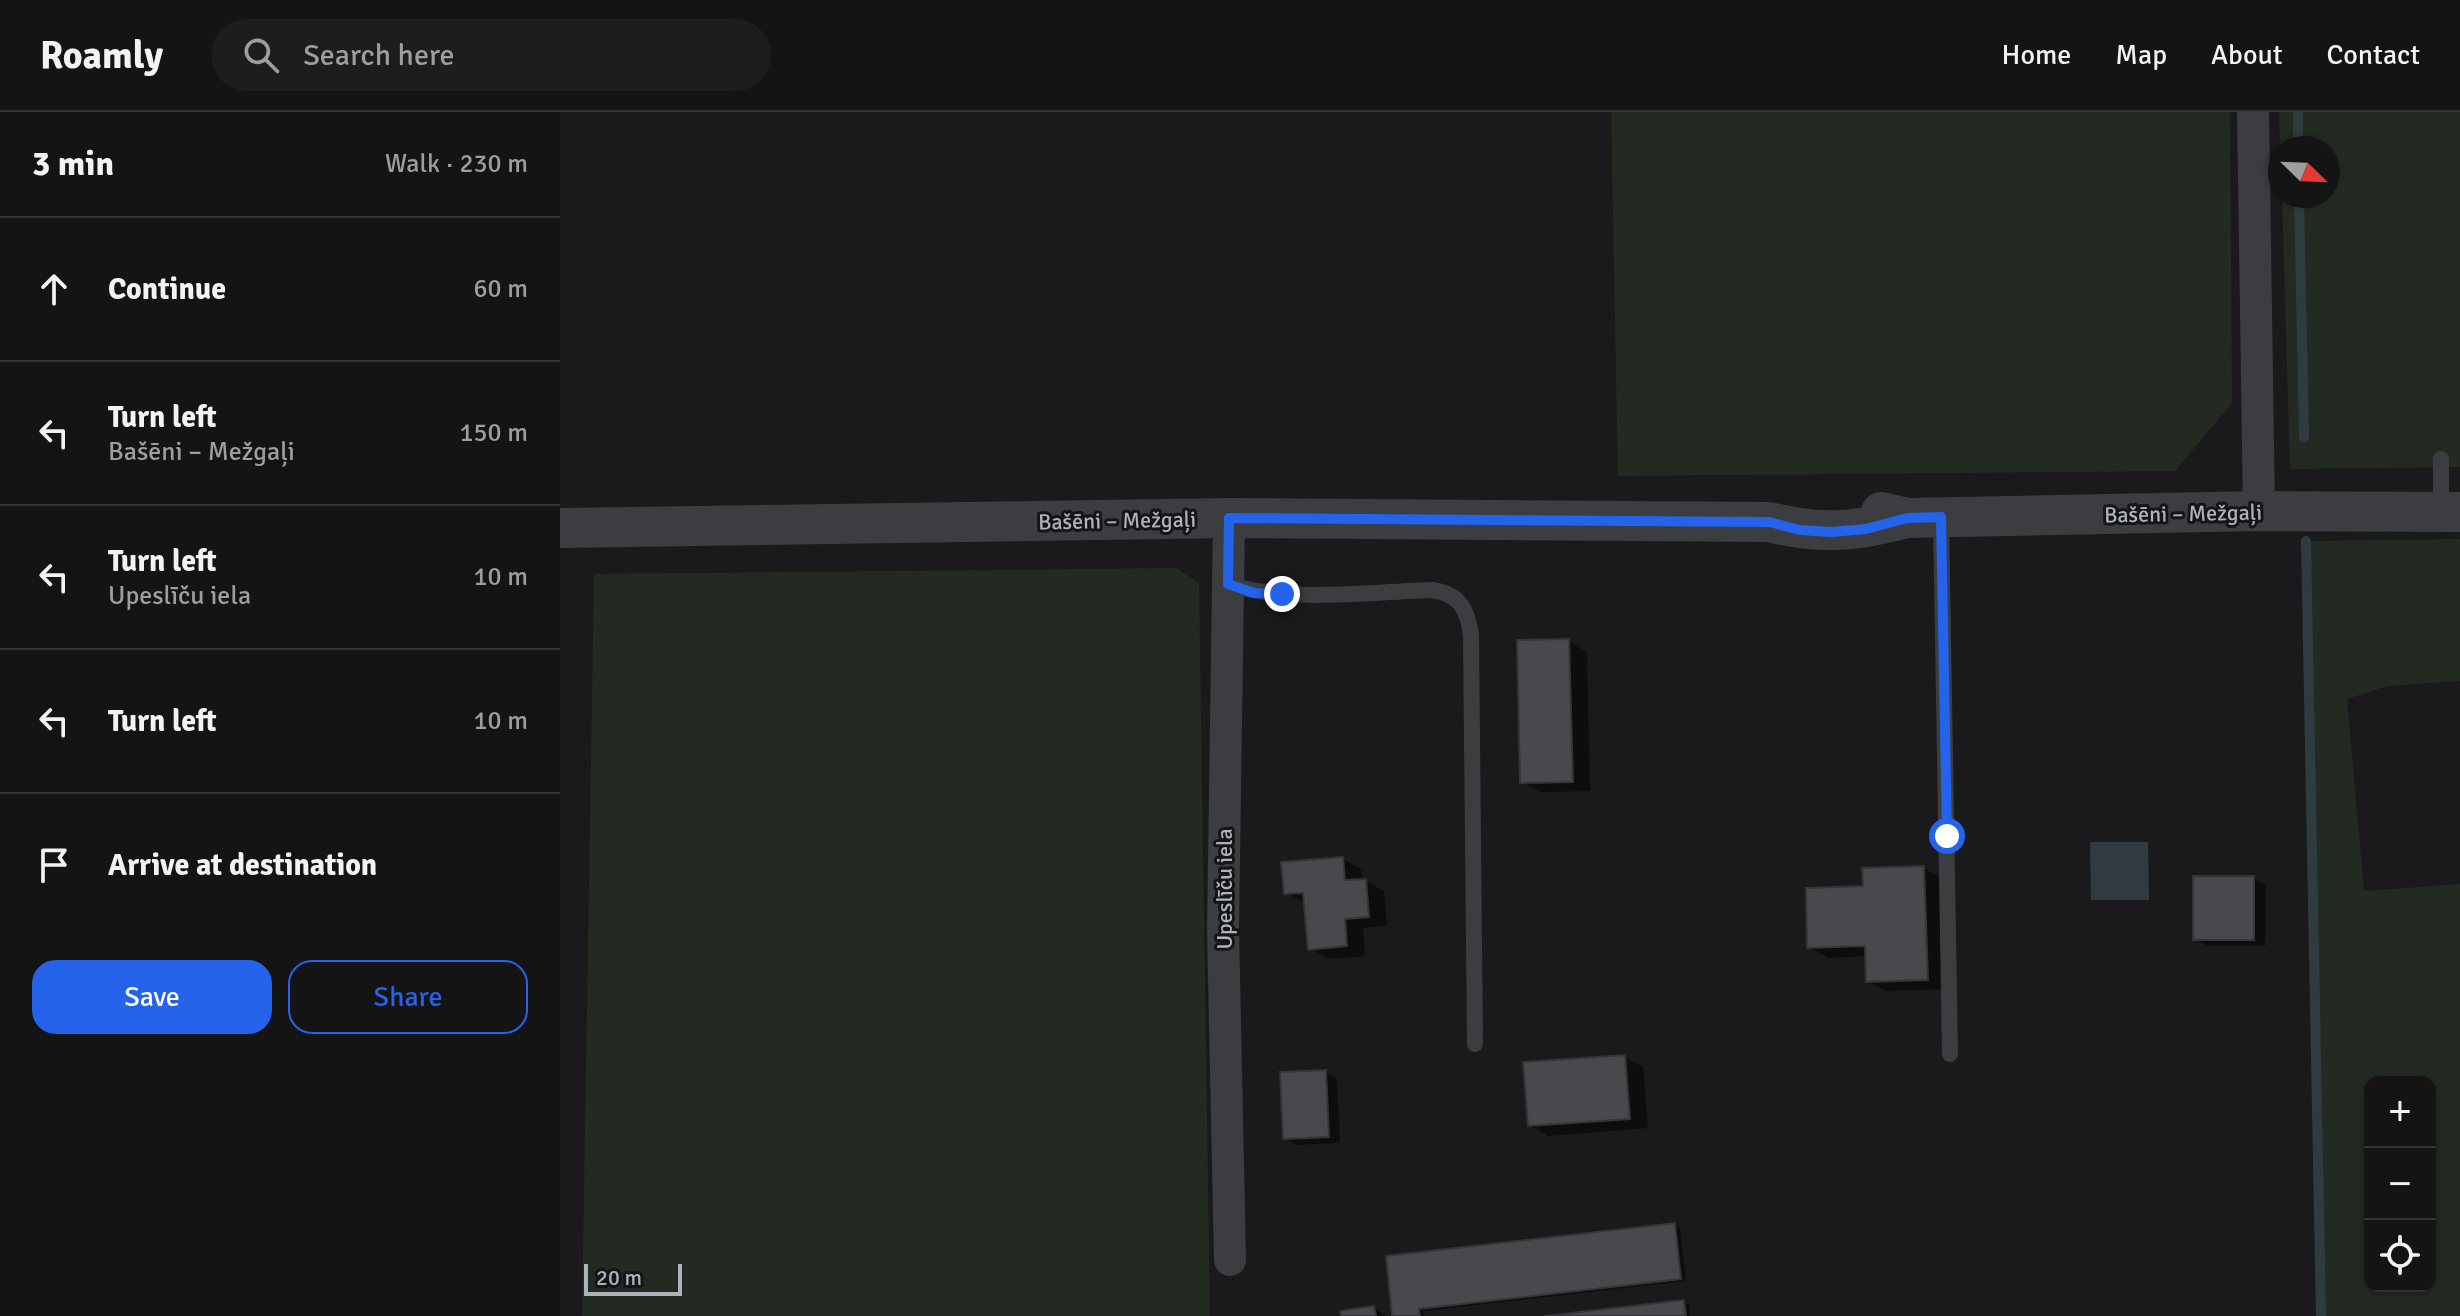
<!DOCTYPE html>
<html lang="en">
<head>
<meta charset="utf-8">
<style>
	:root { --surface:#141415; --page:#1d1d1e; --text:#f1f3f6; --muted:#9d9ea0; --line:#333334; --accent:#2563eb }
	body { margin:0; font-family:Signika,sans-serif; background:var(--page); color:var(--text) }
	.controls { position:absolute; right:24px; bottom:24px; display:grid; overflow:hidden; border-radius:16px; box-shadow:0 2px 6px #0004 }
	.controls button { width:72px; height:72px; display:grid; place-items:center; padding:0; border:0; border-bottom:2px solid var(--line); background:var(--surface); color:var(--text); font:40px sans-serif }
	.compass { position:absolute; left:1708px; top:24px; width:72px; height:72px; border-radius:50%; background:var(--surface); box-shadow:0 2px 6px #0004; rotate:113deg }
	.scale { position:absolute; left:24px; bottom:20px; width:98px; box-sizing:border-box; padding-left:8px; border:4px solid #adb3bb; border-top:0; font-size:22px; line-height:28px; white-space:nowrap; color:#adb3bb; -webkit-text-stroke:6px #151517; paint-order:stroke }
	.stop { position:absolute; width:24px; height:24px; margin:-18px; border:6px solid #2563eb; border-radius:50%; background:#fff }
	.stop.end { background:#2563eb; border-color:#fff; box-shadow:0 2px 8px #0008 }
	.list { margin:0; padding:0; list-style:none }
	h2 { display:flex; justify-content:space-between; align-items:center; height:104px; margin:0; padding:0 32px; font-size:34px }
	h2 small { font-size:26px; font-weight:400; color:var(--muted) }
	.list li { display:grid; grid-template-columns:52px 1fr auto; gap:24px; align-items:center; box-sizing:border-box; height:144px; padding:0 32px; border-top:2px solid var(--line) }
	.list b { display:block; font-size:30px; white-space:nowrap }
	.list p { margin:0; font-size:26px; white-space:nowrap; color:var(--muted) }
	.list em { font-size:26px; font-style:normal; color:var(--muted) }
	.actions { display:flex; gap:16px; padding:24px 32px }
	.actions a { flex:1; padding:18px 0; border:2px solid var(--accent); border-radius:24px; text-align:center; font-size:28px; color:var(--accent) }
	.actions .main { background:var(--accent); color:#fff }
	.icon { flex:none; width:44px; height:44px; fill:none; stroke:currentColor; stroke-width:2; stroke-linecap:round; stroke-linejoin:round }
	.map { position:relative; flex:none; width:1900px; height:1204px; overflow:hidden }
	header { display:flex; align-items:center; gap:48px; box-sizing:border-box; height:112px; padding:0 40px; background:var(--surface); border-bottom:2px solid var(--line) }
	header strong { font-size:38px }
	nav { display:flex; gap:44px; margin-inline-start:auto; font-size:28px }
	.search { width:560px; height:72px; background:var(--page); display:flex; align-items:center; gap:20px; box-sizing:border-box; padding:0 28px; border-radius:44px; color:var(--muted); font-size:30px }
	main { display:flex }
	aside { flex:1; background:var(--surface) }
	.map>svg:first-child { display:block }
	.green { fill:#222a22; fill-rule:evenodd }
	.water { fill:#303b40 }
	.shadow { fill:#0007 }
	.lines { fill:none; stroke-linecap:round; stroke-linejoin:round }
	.stream { stroke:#303b40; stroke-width:10 }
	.building { fill:#47494c; stroke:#343538; stroke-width:2 }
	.service { stroke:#3b3d41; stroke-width:16 }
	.minor { stroke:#3b3d41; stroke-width:32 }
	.tertiary { stroke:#3b3d41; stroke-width:40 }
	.route { stroke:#2563eb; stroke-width:10 }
	.labels { text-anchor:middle; stroke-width:6; stroke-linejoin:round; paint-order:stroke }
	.street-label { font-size:22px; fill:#adb3bb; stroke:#151517 }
</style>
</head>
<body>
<header>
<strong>Roamly</strong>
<div class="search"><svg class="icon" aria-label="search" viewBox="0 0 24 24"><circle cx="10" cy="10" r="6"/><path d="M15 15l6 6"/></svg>Search here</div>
<nav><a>Home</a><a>Map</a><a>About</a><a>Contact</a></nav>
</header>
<main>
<aside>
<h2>3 min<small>Walk · 230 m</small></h2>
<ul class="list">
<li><svg class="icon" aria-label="ahead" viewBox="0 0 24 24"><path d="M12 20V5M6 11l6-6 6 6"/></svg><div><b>Continue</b></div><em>60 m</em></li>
<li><svg class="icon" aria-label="left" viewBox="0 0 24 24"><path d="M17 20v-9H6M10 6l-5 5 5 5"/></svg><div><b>Turn left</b><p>Bašēni – Mežgaļi</p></div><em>150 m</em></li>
<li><svg class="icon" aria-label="left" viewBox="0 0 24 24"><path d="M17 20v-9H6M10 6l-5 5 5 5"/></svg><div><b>Turn left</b><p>Upeslīču iela</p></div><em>10 m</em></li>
<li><svg class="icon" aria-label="left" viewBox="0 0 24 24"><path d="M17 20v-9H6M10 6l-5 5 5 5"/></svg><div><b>Turn left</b></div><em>10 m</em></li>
<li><svg class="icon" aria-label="arrive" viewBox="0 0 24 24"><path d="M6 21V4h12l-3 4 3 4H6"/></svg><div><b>Arrive at destination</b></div></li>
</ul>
<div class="actions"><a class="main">Save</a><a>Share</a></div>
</aside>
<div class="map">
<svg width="1900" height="1204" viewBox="0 0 1900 1204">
	<rect width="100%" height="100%" fill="#1a1a1c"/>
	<path class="green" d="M1051 0H1670L1672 291 1615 359 1058 364Z
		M1719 0H1900V355L1730 357 1722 84H1768V36H1720Z
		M1900 427V569L1828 574 1787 587 1804 779 1900 772V1204H1761L1746 429ZM1870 970V1174H1810V970Z
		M616 456 639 471 650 1204H22L34 462Z"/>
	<path class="water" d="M1530 730H1588L1589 788H1531Z"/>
	<path class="shadow" d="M1009 529 1027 540 1030 679 980 680 962 670Z
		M783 747 801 757 802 769H806L824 779 827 814 803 816 805 844 768 847 750 836 746 791 726 781Z
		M1364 756 1382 767 1385 877 1326 879 1308 869 1307 844 1268 846 1249 835 1305 776Z
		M1694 766 1706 773 1705 834H1647L1635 827Z
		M1065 945 1083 955 1088 1016 988 1024 970 1013Z
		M765 960 777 967 780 1031 737 1033 725 1026Z
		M1115 1113 1120 1116 1126 1169 863 1199 864 1204H834Z
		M1123 1190 1129 1193 1130 1204H1002Z
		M814 1196 826 1204H783Z"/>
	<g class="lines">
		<path class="stream" d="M1738 0V36
			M1739 84 1744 325
			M1746 429 1761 1204"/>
	</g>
	<path class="building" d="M1009 527 1013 670 960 671 957 528Z
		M783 745 785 768 806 767 809 805 785 807 787 834 748 838 743 781 724 782 721 750Z
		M1364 754 1368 868 1306 870 1305 834 1247 836 1246 776 1303 774 1302 756Z
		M1633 764H1694V828H1633Z
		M1065 943 1070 1007 968 1014 963 950Z
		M766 958 769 1025 723 1027 720 960Z
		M1115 1111 1121 1167 859 1197 860 1204H832L826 1144Z
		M1124 1188 1126 1204H984Z
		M814 1194 816 1204H781L780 1199Z"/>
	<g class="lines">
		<path class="service" d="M1881 400V347
			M1381 407 1390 942
			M668 472C725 491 811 480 872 478 900 482 908 498 911 524L915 932"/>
		<path class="minor" d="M1693 0 1699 399
			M669 406 663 817 670 1148"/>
		<path class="tertiary" d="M1321 400 1347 406 1699 399 1900 400
			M0 416 669 406 1209 410C1261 423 1295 420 1347 406"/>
	</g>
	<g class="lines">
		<path class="route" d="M722 482 694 481 668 472 669 406 1209 410 1240 418 1271 420 1306 417 1347 406 1381 405 1387 724"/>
	</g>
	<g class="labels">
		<g class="street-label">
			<text transform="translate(1623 401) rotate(-1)" y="8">Bašēni – Mežgaļi</text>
			<text transform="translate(557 408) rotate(-1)" y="8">Bašēni – Mežgaļi</text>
			<text transform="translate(664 777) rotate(-90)" y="8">Upeslīču iela</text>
		</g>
	</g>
</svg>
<div class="controls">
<button>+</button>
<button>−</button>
<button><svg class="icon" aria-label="locate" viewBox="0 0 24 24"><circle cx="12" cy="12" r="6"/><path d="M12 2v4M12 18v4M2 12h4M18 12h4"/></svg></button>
</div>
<svg class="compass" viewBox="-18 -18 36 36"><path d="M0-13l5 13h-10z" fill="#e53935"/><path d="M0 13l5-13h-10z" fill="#9d9ea0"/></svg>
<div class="scale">20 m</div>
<div class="stop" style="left:1387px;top:724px"></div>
<div class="stop end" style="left:722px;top:482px"></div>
</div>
</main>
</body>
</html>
